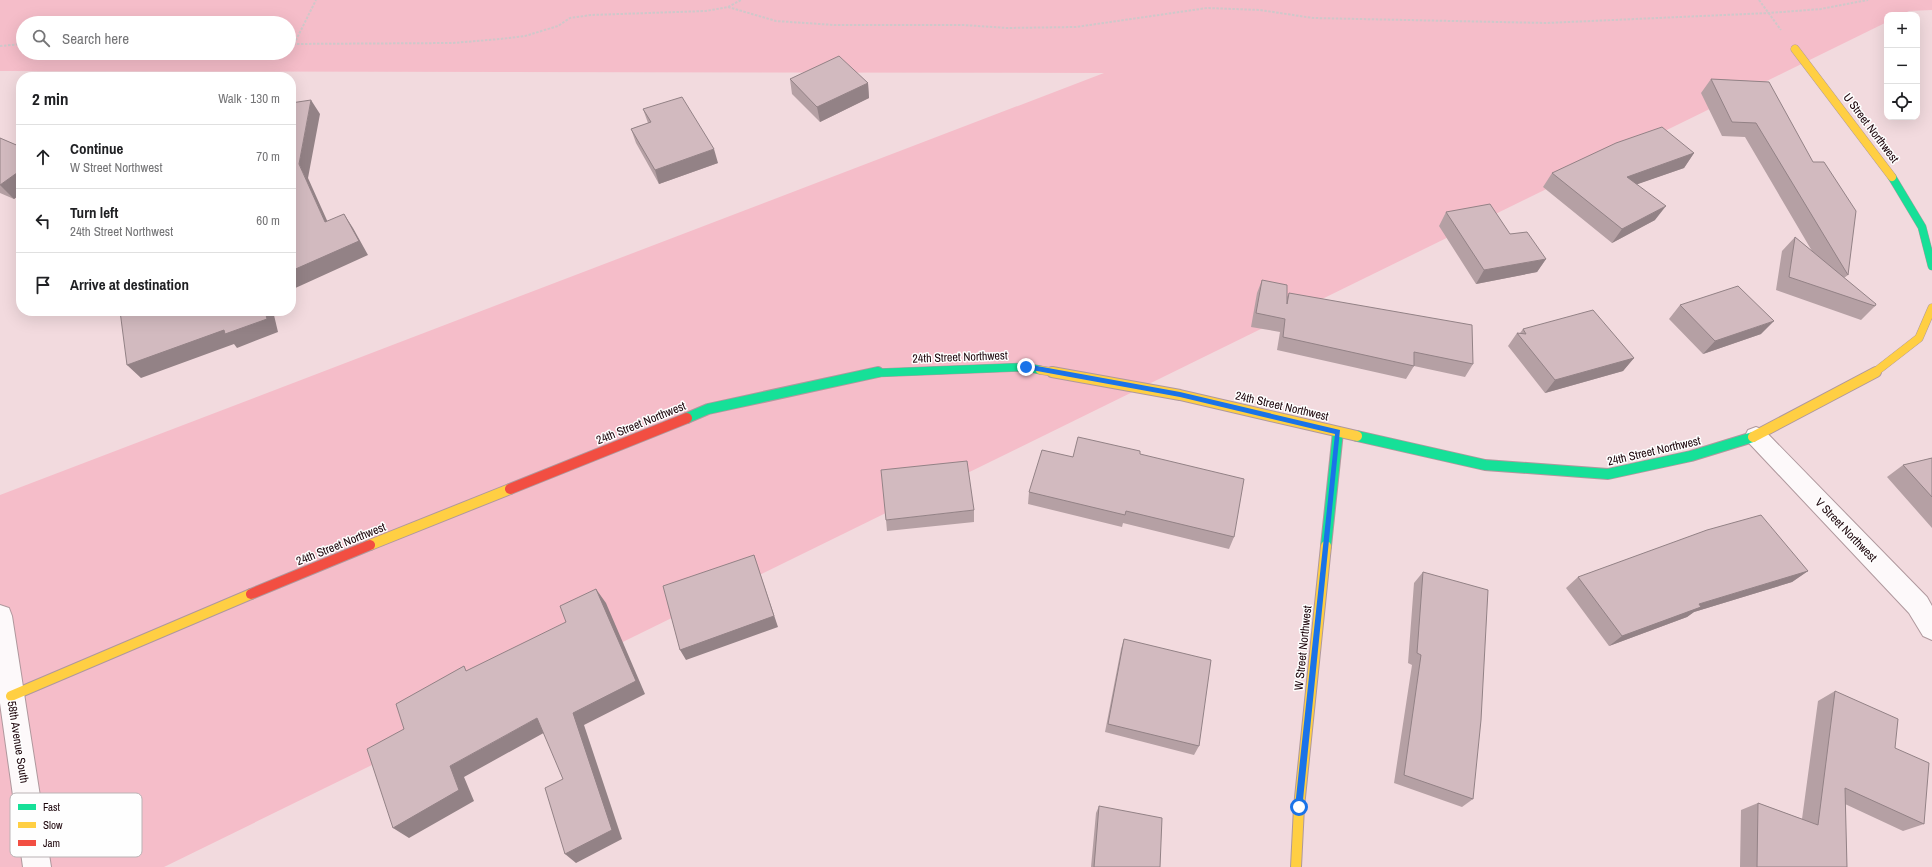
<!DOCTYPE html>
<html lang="en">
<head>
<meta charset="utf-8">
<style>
	:root { --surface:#fff; --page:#f6f6f6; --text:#202124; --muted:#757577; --line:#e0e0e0 }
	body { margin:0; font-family:"Archivo Narrow",sans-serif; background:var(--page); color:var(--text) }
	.controls { position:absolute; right:12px; top:12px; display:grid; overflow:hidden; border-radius:8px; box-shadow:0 4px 16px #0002 }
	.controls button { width:36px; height:36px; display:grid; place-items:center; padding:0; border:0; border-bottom:1px solid var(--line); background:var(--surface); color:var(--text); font:20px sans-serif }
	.stop { position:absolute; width:12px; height:12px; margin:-9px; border:3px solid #1a73e8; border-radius:50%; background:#fff }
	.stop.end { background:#1a73e8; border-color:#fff; box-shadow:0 1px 4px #0008 }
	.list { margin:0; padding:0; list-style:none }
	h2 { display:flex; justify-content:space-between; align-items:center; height:52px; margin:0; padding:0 16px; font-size:17px }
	h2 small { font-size:13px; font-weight:400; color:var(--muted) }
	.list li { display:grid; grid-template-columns:26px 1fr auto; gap:12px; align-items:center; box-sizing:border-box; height:64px; padding:0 16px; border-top:1px solid var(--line) }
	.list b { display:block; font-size:15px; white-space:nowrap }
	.list p { margin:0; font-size:13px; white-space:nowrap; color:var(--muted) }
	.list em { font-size:13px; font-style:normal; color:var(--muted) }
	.icon { flex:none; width:22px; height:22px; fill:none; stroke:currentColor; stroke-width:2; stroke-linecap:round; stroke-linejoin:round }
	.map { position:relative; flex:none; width:1932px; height:867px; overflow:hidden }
	.search { position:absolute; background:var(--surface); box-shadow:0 4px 16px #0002; left:16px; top:16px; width:280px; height:44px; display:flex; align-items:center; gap:10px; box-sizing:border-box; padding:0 14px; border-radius:22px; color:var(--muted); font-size:15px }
	.panel { position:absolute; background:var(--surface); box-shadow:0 4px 16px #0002; left:16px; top:72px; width:280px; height:244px; border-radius:16px }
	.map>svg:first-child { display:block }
	.green { fill:#f5bdc9; fill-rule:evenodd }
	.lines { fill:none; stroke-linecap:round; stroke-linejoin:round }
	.street-casing { stroke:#af989d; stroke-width:2 }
	.fast-far1-casing { stroke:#af989d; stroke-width:9 }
	.fast-casing { stroke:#af989d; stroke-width:12 }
	.slow-far1-casing { stroke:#af989d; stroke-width:9 }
	.slow-casing { stroke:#af989d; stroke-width:12 }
	.jam-casing { stroke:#af989d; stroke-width:12 }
	.path { stroke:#cfc8ca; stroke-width:2; stroke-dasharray:2.5 1.5; stroke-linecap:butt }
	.street { fill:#fdf9fa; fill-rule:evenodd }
	.fast-far1 { stroke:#16e098; stroke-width:8 }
	.fast { stroke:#16e098; stroke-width:10 }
	.slow-far1 { stroke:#ffcf43; stroke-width:8 }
	.slow { stroke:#ffcf43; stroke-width:10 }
	.jam { stroke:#f24e42; stroke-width:10 }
	.wall { fill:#b5a0a4 }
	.shaded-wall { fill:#938286 }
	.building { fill:#d2babf; stroke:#938286 }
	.route { fill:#1a73e8 }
	.labels { text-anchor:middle; stroke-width:3; stroke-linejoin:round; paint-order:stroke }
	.street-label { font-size:12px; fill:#1d050b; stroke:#fefefe }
	.key { fill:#fefefe; stroke:#bab3b5; stroke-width:1 }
	.key-label { font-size:11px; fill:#1d050b }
</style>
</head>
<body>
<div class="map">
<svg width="1932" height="867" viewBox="0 0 1932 867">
	<rect width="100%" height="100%" fill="#f2dade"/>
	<path class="green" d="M0 0H1932V10L1909 11 1901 15H1887V22L164 867H0V495L1104 73 0 71ZM23 23H289V53H23Z"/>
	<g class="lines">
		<g class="street-casing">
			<path id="street" d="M1756 427 1764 430 1927 597 1932 606V640L1923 636 1909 613 1748 442 1745 436 1748 430Z
				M0 605 9 608 12 616 51 867H23L0 703Z"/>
		</g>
		<g class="fast-far1-casing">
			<path id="fast-far1" d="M1892 177 1922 227 1932 266
				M874 373 1026 367 1040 370"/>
		</g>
		<g class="fast-casing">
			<path id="fast" d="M687 418 708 409 878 372
				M1357 436 1485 465 1608 474 1691 456 1753 437
				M1326 546 1338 432"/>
		</g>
		<g class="slow-far1-casing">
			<path id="slow-far1" d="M1795 49 1892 177
				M1040 370 1058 373
				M1874 373 1919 338 1932 308"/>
		</g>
		<g class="slow-casing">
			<path id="slow" d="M1052 372 1180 395 1357 436
				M1753 437 1876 372
				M370 545 510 489
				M11 696 251 594
				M1296 867 1299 807 1326 546"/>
		</g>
		<g class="jam-casing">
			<path id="jam" d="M510 489 687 418
				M251 594 370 545"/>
		</g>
		<path class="path" d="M1759 0 1781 30
			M728 7 776 21 834 25H964L1007 28 1076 27 1207 8 1260 10 1313 18 1546 23 1769 13 1821 9 1868 0
			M289 44 453 43 500 39 525 36 558 26 570 18 591 15 706 11 728 7 741 0
			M294 44 316 0
			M0 46 23 44"/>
		<use href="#street" class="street"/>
		<use href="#fast-far1" class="fast-far1"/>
		<use href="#fast" class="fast"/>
		<use href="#slow-far1" class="slow-far1"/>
		<use href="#slow" class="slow"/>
		<use href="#jam" class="jam"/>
	</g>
	<path class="wall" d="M790 79 868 83 869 98 820 122 792 94Z
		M1711 79 1769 82 1848 275 1844 278 1875 306 1861 320 1776 290 1782 251 1795 237 1812 251 1745 137 1722 136 1701 93Z
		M643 109 718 163 659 184 636 143 631 129 648 123Z
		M0 138 21 147V194L14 199 0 193Z
		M1694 153 1684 168 1637 184 1655 220 1612 243 1543 187 1552 173Z
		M1446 212 1510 234 1546 259 1537 272 1476 284 1439 226Z
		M1262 280 1287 297 1289 293 1473 364 1465 377 1414 366 1406 379 1277 350 1280 332 1251 327 1257 293Z
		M1680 305 1761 334 1703 354 1669 319Z
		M1523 329 1634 358 1623 371 1545 393 1508 346 1517 333H1520Z
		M1140 454 1234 537 1229 549 1123 523 1122 527 1028 504 1029 492 1073 457Z
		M1932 458V528L1887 477 1903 465Z
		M974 510V522L887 531 886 520Z
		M1808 571 1792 582 1694 612 1687 617 1609 646 1566 588 1578 577Z
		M1423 572 1473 799 1462 807 1394 783 1412 665 1408 663 1414 583Z
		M1124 639 1199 746 1194 755 1105 732 1121 649Z
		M1835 691 1895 748 1924 824 1903 831 1845 804 1847 867H1740L1741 810 1758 803 1802 819 1818 701Z
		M1099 806 1160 867H1091L1096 813Z"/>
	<path class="shaded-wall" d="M868 83 869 98 820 122 817 107Z
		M311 100 320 114 308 178 334 236 325 222 299 164Z
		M714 149 718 163 659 184 655 170Z
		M1694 153 1684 168 1618 191 1627 177Z
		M21 170V194L14 199 0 185Z
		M1666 206 1655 220 1612 243 1622 229Z
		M344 214 353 228 368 255 291 290V271Z
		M1546 259 1537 272 1476 284 1484 270Z
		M265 311H273L278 332 237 348 234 344 141 378 127 365Z
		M1774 321 1761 334 1703 354 1715 341Z
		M1634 358 1623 371 1545 393 1555 380Z
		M754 555 778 627 686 660 680 650Z
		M1808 571 1792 582 1694 612 1687 617 1609 646 1622 636 1699 604Z
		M596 589 606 603 645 694 584 725 622 839 576 863 565 854 573 713Z
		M537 718 549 730 464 777 474 801 409 838 393 828 450 766Z"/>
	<path class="building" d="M839 56 868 83 817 107 790 79Z
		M1711 79 1769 82 1813 162H1824L1856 211 1848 275 1756 123 1732 122Z
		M682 97 714 149 655 170 631 129 651 122 643 109Z
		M311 100 299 164 325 222 344 214 359 241 291 271V103Z
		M1662 127 1694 153 1627 177 1666 206 1622 229 1552 173 1616 143Z
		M0 138 21 147V170L0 185Z
		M1490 204 1510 234 1527 232 1546 259 1484 270 1446 212Z
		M1795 237 1876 304 1875 306 1789 277Z
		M1262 280 1287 285V304L1289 293 1472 325 1473 364 1414 352V366L1283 337 1285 319 1256 313Z
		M1738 286 1774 321 1715 341 1680 305Z
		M1593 310 1634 358 1555 380 1517 333 1526 334 1523 329Z
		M120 311H265L267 319 225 334 224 330 127 365Z
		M1078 437 1140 451V454L1244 479 1234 537 1126 511 1125 515 1029 492 1042 450 1073 457Z
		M1932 458V497L1903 465Z
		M967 461 974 510 886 520 881 470Z
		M1761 515 1808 571 1699 604 1701 607 1622 636 1578 577 1707 530Z
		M754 555 774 616 680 650 663 586Z
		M1423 572 1488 590 1481 720 1473 799 1404 775 1421 655 1417 653Z
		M596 589 636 681 573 713 612 830 565 854 545 788 563 779 537 718 450 766 459 790 393 828 367 749 404 729 396 704 464 666 466 671 566 622 560 606Z
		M1124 639 1211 660 1199 746 1108 724Z
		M1835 691 1898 719 1895 748 1929 763 1924 824 1845 788 1847 867H1757L1758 803 1818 825Z
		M1099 806 1162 818 1160 867H1094Z"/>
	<path class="route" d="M1026 364 1180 392 1340 430 1302 810 1299 811 1295 807 1335 434 1180 397 1026 369 1023 367Z"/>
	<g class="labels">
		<g class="street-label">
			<text transform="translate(1871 128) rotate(53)" y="4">U Street Northwest</text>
			<text transform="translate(960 357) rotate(-2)" y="4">24th Street Northwest</text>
			<text transform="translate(1282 406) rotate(13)" y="4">24th Street Northwest</text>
			<text transform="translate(641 423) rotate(-22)" y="4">24th Street Northwest</text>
			<text transform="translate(1654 451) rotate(-13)" y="4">24th Street Northwest</text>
			<text transform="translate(1846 530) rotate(46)" y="4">V Street Northwest</text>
			<text transform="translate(341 544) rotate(-22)" y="4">24th Street Northwest</text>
			<text transform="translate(1303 648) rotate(-84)" y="4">W Street Northwest</text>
			<text transform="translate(18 742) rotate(81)" y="4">58th Avenue South</text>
		</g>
	</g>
	<rect x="10" y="793" width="132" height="64" rx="6" class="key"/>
	<rect x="18" y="804" width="18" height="6" fill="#16e098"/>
	<rect x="18" y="822" width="18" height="6" fill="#ffcf43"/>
	<rect x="18" y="840" width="18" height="6" fill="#f24e42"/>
	<g class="key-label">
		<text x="43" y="811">Fast</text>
		<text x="43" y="829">Slow</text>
		<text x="43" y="847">Jam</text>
	</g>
</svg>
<div class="controls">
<button>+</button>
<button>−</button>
<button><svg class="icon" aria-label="locate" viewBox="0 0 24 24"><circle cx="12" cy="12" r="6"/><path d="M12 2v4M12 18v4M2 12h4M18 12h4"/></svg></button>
</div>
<div class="stop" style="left:1299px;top:807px"></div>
<div class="stop end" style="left:1026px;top:367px"></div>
<div class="search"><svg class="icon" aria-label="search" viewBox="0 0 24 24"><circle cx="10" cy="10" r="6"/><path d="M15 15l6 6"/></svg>Search here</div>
<section class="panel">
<h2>2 min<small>Walk · 130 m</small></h2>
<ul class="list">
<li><svg class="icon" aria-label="ahead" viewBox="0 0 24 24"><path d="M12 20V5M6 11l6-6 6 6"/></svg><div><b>Continue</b><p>W Street Northwest</p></div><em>70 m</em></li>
<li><svg class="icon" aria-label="left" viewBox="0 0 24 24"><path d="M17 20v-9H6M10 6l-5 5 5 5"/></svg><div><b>Turn left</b><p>24th Street Northwest</p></div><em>60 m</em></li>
<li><svg class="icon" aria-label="arrive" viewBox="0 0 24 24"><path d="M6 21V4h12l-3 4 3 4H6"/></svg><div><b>Arrive at destination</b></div></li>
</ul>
</section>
</div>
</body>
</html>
